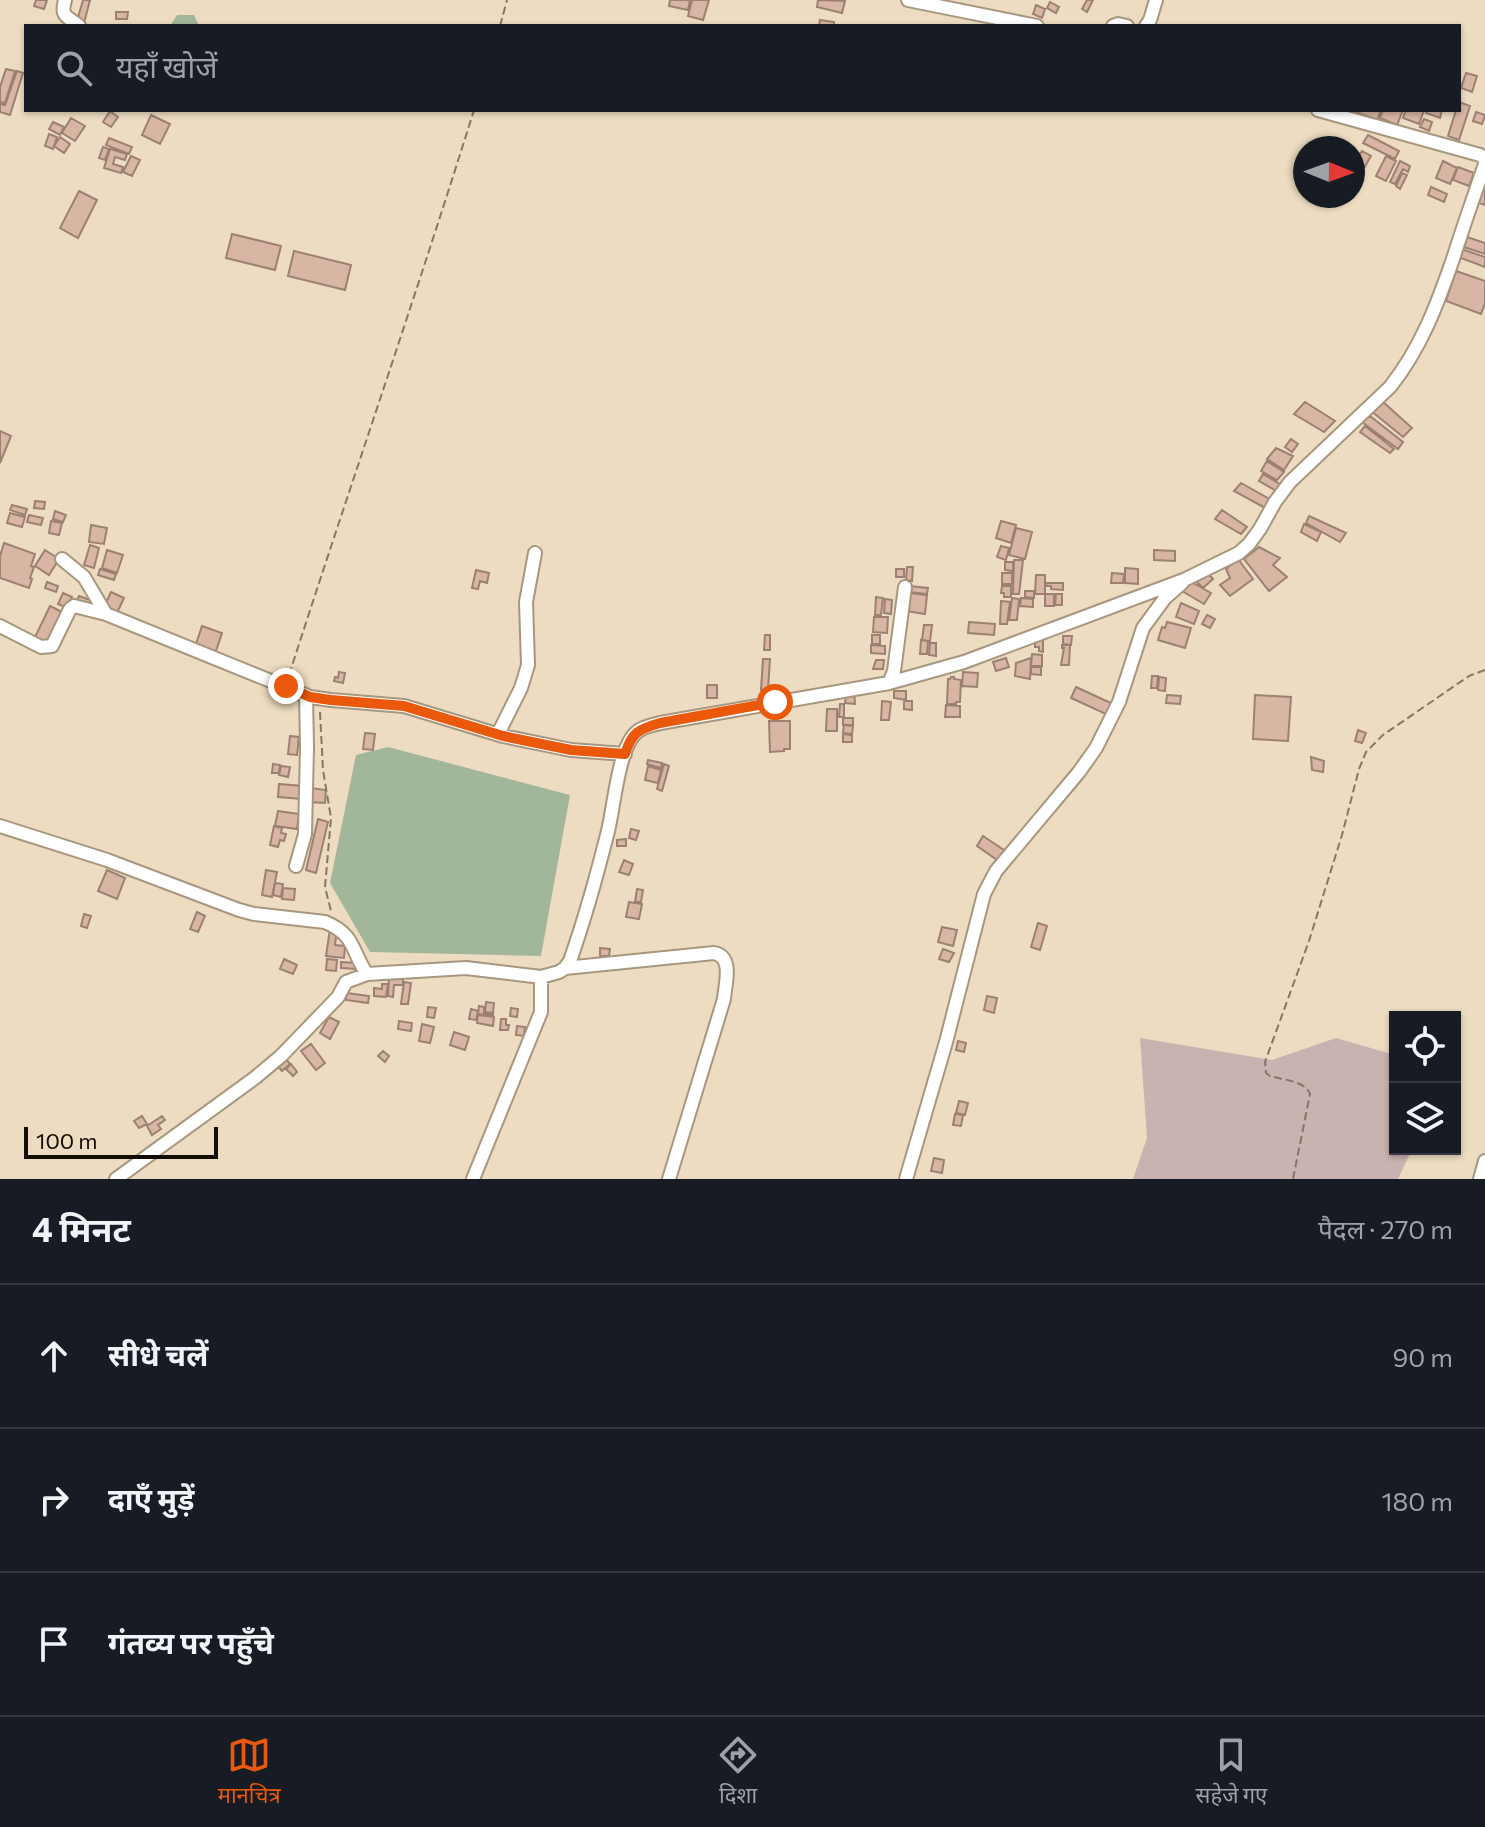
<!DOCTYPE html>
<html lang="hi">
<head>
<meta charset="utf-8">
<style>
	:root { --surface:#171b24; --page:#20242c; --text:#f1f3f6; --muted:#9ea1a6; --line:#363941; --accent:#ea580c }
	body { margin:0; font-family:Commissioner,"Noto Sans Devanagari",sans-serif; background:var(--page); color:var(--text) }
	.controls { position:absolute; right:24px; bottom:24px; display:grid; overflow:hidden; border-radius:0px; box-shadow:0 2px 6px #0004 }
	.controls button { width:72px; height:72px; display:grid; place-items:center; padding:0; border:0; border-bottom:2px solid var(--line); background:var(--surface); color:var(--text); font:40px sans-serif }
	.compass { position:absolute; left:1293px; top:136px; width:72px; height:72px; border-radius:50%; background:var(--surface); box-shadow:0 2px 6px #0004; rotate:91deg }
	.scale { position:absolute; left:24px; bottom:20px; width:194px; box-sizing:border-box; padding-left:8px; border:4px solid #130e05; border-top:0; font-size:22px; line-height:28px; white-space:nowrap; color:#130e05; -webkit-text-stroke:6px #eddcc1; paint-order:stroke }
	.stop { position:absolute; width:24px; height:24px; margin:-18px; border:6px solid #ea580c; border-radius:50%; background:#fff }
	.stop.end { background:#ea580c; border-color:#fff; box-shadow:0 2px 8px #0008 }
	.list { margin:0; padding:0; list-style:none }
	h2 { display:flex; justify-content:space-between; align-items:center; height:104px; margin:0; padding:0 32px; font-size:34px }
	h2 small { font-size:26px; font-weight:400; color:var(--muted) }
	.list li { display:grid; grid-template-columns:52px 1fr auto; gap:24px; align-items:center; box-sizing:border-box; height:144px; padding:0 32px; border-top:2px solid var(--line) }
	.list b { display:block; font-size:30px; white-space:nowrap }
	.list em { font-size:26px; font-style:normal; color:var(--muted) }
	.icon { flex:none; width:44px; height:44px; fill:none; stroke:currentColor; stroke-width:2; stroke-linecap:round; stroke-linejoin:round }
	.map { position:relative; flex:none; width:1485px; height:1179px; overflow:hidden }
	.search { position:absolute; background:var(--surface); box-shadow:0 2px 6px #0004; left:24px; right:24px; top:24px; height:88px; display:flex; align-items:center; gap:20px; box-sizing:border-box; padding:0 28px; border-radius:0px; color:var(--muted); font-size:30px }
	.sheet { height:536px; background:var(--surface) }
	nav { display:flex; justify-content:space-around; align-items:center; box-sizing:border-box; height:112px; border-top:2px solid var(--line); background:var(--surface); font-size:22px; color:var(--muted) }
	nav a { display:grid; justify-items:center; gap:4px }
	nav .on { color:var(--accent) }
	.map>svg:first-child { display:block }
	.green { fill:#cab2b1 }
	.water { fill:#a2b799 }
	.building { fill:#d9b6a4; stroke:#9c8172; stroke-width:2 }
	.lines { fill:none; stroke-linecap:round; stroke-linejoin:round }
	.minor-casing { stroke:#a7977e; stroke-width:16 }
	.path { stroke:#837866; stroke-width:2; stroke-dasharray:8 4; stroke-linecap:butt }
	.minor { stroke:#fff; stroke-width:12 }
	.route { stroke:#ea580c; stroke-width:10 }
</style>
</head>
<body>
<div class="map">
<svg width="1485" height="1179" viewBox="0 0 1485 1179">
	<rect width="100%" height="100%" fill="#eddcc1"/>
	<path class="green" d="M1140 1038 1272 1060 1336 1038 1395 1055V1149H1412L1398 1179H1133L1147 1138Z"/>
	<path class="water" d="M177 15H194L199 26H170Z
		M388 747 570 795 541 956 370 952 330 883 356 755Z"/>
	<path class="building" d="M36 0H47L44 9 34 6Z
		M83 0H90L84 23 77 21Z
		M670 0H690L688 10 669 6Z
		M692 0H709L703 20 688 16Z
		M818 0 845 1 842 13 817 7Z
		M1087 0H1093L1087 12 1082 9Z
		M1050 2 1059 7 1056 13 1047 8Z
		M1036 5 1045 9 1042 18 1033 14Z
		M116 12H128L127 19H116Z
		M820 20 834 22V26H819Z
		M6 69 15 71 5 103 0 102V87Z
		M17 71 23 73 10 115 0 112V104L5 105Z
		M1466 73 1477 76 1472 92 1461 88Z
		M1459 102 1470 106 1459 140 1448 136 1456 110H1459Z
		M1357 110H1381L1377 120 1356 112Z
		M1383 110H1403L1397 125 1380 118Z
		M1406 110H1424L1419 124 1403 118Z
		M1427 110H1442L1440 118 1426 113Z
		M110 111 118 117 111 127 103 122Z
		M1476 112 1485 115 1482 124 1473 121Z
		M151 115 170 124 160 144 142 135Z
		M71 118 85 126 75 141 62 133Z
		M1424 119 1432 122 1429 131 1420 127Z
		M53 122 64 127 60 135 49 129Z
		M49 134 57 137 53 149 45 146Z
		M1368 135 1399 151 1395 159 1363 143Z
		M60 137 70 144 64 153 54 146Z
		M109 138 132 147 129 154 106 145Z
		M103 147 109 149 105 160 99 158Z
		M110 149 127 154 125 160 115 157 113 164 123 167 121 173 104 168Z
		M1362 151 1371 156 1363 170 1353 165Z
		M131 156 140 160 132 176 123 172Z
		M1386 156 1396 161 1386 181 1376 176Z
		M1400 161 1410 166 1408 172 1403 169 1395 184 1390 182Z
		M1443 161 1457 168 1450 184 1436 178Z
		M1458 167 1474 173 1469 186 1453 180Z
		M1402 173 1407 175 1400 189 1396 186Z
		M1485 181V205L1476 202Z
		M1431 187 1447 194 1444 202 1428 195Z
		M79 191 97 200 78 238 60 228Z
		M232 234 281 246 275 270 226 258Z
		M1467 237 1485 243V254L1464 247Z
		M1461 249 1485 257V267L1458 257Z
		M294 251 351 265 345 290 288 276Z
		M1456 271 1485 281V303L1481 314 1446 301Z
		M1382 401 1412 428 1403 437 1370 410Z
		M1305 402 1335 421 1324 432 1294 414Z
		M1370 416 1403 442 1398 449 1362 422Z
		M1365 426 1394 449 1390 453 1360 432Z
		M0 431 11 436 0 463Z
		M1291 439 1298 444 1292 452 1285 447Z
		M1276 448 1293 456 1284 470 1267 459Z
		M1267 461 1284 472 1277 480 1261 471Z
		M1263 474 1283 486 1278 492 1259 481Z
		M1241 483 1273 501 1267 509 1234 491Z
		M35 501 45 502 44 509 34 508Z
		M12 505 27 509 25 515 10 510Z
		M1222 510 1247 527 1241 534 1215 519Z
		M55 511 66 515 63 522 53 519Z
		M10 513 25 517 22 527 7 523Z
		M29 515 43 518 41 525 27 522Z
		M1309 516 1346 533 1340 542 1306 523Z
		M51 521 62 523 59 535 49 533Z
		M1001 521 1016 525 1011 543 996 538Z
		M1304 524 1321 532 1317 541 1301 532Z
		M91 525 107 528 104 544 89 542Z
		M1016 528 1032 532 1025 559 1009 555Z
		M4 543 35 554 31 566 34 567 30 578 32 579 29 588 0 578V556Z
		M90 545 99 548 94 568 84 565Z
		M1001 546 1009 548 1006 560 997 557Z
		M1259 547 1280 558 1273 565 1287 577 1269 591 1244 559Z
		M45 550 59 559 49 575 35 566Z
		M107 550 123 555 117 573 102 568Z
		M1154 550 1175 551V561L1154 560Z
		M1238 559 1253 579 1230 596 1220 585 1230 578 1226 569Z
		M1014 560H1023L1019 594H1013Z
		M1005 562H1013V571L1005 570Z
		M907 567H913L912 581 906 580Z
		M1125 568 1138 569V584L1125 583Z
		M100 569 116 574 114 580 98 575Z
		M896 569H904V577H896Z
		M476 570 489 573 487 583 480 581 478 589 472 588Z
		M1205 570 1213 579 1203 588 1193 578Z
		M1002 573H1012V584H1002Z
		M1112 573 1124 574 1123 583H1111Z
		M1036 575H1045V594H1035Z
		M1188 580 1211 593 1204 604 1182 591Z
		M47 582 58 586 56 592 45 588Z
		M1046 583H1063V590L1051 589V586H1046Z
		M909 586 928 588 927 594 908 592Z
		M1002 586H1011V597H1004V593H1001Z
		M1025 591H1034V598L1025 597Z
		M111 592 124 598 116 615 103 609Z
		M63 593 72 597 67 608 58 604Z
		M908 593 927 595 925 614 906 611Z
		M1045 594H1054V606H1045Z
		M1056 594H1062V605H1055Z
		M79 596 96 602 94 607 77 601Z
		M876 597 883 598 881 615H875Z
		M1012 598 1019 599 1017 620H1009Z
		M1021 598 1033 599V607L1020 606Z
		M885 599 892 600 891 614 884 613Z
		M1001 601 1010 602 1007 624H1000Z
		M1181 603 1199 611 1194 624 1176 617Z
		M50 606 64 613 49 644 35 637Z
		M1207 615 1215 619 1210 628 1202 624Z
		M874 617H888L887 633 873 632Z
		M969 622 995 624 994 635 968 633Z
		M1167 622 1191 628 1185 648 1158 640 1162 627 1165 628Z
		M924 625H932L930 641 922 640Z
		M202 626 222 633 215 654 195 647Z
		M765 635H770V650H764Z
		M872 635H880V644H872Z
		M1063 636H1072L1071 645 1063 644Z
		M1035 638H1043V652L1039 651V647H1035Z
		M921 640 928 641 927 654H920Z
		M930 643H936V656L929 655Z
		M871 645 885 646V654L871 653Z
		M1062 645H1070L1069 665H1061L1064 648H1062Z
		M1032 654 1042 655V666H1031Z
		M1006 658 1009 667 996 671 993 662Z
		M1031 658 1030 679 1015 676 1016 663Z
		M763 659H770L768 690H761Z
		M876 660H884L883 669H873Z
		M1031 667H1041V675L1031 674Z
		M339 672 345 673 343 683 334 681 335 677 338 678Z
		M963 672 978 673 977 687 962 686Z
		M1152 676H1158L1157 688H1151Z
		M951 677H954V679L961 680 960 702H956V704H947L948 679H950Z
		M1159 677 1166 678 1165 691 1158 690Z
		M707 685H717V698H707Z
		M1076 687 1113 704 1108 715 1071 698Z
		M854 691 855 704 845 703 846 695Z
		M894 691H906V700L894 698Z
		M1167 695 1181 696 1180 704 1166 703Z
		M1255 695 1291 697 1288 741 1253 739Z
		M882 701 891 702 889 720H881Z
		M904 701H912V710L904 709Z
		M840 704H844V717H839Z
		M946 705 960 706V717H945Z
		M827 709H837V731H826Z
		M843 718H853V725H843Z
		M769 721H790V749H784V751L770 752Z
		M844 725 853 726 852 734 843 733Z
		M1358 730 1366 733 1362 743 1355 741Z
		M365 733 375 734 373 750 363 749Z
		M843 734 852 735V742H843Z
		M290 736 299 737 297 755 288 754Z
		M1311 757 1324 761 1323 772 1312 770Z
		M648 760 662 763 661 768 647 764Z
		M273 764 280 765 279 773H272Z
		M664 764 669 766 662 791 657 789Z
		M281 766 290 767 288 777 279 775Z
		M648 766 661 770 658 783 645 780Z
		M279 784 303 786 302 799 278 797Z
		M310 788 326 790 325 803 309 802Z
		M278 811 299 814 297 829 275 826Z
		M318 819 328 822 316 873 306 870Z
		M274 826 282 828 281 833 286 834 284 841 280 840 278 847 270 845Z
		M631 829 639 831 636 840 629 838Z
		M983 836 1007 852 1000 862 977 846Z
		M626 839V846H617V840Z
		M624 860 633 864 629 875 619 872Z
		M107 870 125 878 117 899 98 891Z
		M266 870 277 872 272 897 262 895Z
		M275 883 283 884 281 897 273 895Z
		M283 888 295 889 294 900 282 899Z
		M637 889 643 890 641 902H635Z
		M629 902 642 904 639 919 626 917Z
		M197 912 205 916 198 932 190 929Z
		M84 914 91 916 87 928 81 926Z
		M1038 923 1047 926 1040 950 1031 947Z
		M942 927 957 930 953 946 938 942Z
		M330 929 337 930 335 945 345 946 344 958 326 956Z
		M600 948 610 949 609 956H600Z
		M943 949 954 953 949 962 939 959Z
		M284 959 297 965 293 974 280 969Z
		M327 959 337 960 336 971 326 970Z
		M341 962 357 963V969L341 968Z
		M389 977 401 979 403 977V985H394L393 997 388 996Z
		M404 982 411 983 408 1004H401Z
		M382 984H388L386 997 374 996V988L382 989Z
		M347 993 369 996 368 1003 346 1000Z
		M987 996 997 998 994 1013 984 1010Z
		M486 1002 494 1003 493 1013 485 1012Z
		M479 1006 484 1007V1013L493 1014V1016L478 1014Z
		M428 1007 436 1008 434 1018 427 1017Z
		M511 1008 518 1009 517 1017 510 1016Z
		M471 1009 478 1011 476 1020 469 1019Z
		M478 1015 494 1017 493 1026 477 1023Z
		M329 1017 339 1022 330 1039 320 1033Z
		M501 1019H506V1025H509L508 1030H500Z
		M399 1021 412 1023 411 1031 398 1029Z
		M422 1024 434 1027 430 1043 419 1041Z
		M517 1026 525 1027 524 1036 516 1035Z
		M454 1032 469 1037 465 1050 450 1045Z
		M958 1041 966 1043 964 1052 956 1050Z
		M311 1044 325 1063 316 1070 301 1051Z
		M383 1051 389 1056 385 1062 378 1056Z
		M285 1058 290 1064 282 1071 277 1065Z
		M291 1064 297 1072 293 1076 286 1069Z
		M959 1101 968 1103 965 1115 956 1113Z
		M955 1114 963 1115 961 1126 953 1125Z
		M142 1116 147 1124 139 1128 134 1121Z
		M162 1116 165 1120 158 1125 161 1129 152 1135 147 1126Z
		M934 1158 944 1160 942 1173 931 1171Z"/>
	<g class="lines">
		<g class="minor-casing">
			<path id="minor" d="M65 0C60 18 68 16 79 26
				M908 0 1037 26
				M1113 26 1118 24 1127 26
				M1146 26 1150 20 1156 0
				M1318 110 1480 155 1485 159
				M62 559 84 577 106 614
				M0 626 41 647 52 646 70 609 74 606 106 614 310 697 331 700 404 706 503 736 571 750 625 754
				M889 683 894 671 905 587
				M498 734 521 688 528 665 526 602 535 553
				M0 826 107 860 239 910 254 914 325 922C356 935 351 951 367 974
				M296 866 305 834 307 747 306 695
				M565 968 714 953C734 957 725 984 724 999L669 1179
				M116 1179 256 1077 281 1056 338 997 346 982 367 974 466 968 541 977 559 972 565 968 570 961C585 918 597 875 608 831 614 806 618 755 633 736 640 727 650 726 660 723L889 683 964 662 1186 579 1239 553 1249 544 1260 529 1275 502 1290 482 1390 387C1421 348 1437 305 1453 259 1463 227 1474 196 1485 164
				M473 1179 541 1012V977
				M906 1179 946 1042 984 894 996 871 1079 772 1096 748 1119 702 1143 628 1165 598 1182 583
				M1480 1179 1485 1161"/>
		</g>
		<path class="path" d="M500 26 507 0
			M289 675C350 486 415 299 474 110
			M320 712 323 770 331 818 325 887 331 911
			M1293 1179 1310 1094C1305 1081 1284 1080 1270 1076L1266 1073 1265 1062 1309 941 1342 835 1359 769 1366 752 1383 735 1469 676 1485 670"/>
		<use href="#minor" class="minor"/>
	</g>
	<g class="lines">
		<path class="route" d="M286 686 310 697 331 700 404 706 503 736 571 750 625 754C632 732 639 729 660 723L775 702"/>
	</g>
</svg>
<div class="controls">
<button><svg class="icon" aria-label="locate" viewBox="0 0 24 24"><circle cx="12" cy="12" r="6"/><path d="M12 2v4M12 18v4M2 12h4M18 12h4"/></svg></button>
<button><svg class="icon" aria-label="layers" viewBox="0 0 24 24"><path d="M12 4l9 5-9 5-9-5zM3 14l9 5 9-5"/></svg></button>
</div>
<svg class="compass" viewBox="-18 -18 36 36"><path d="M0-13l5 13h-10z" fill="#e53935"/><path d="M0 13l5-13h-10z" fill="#9ea1a6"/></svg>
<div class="scale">100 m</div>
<div class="stop" style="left:775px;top:702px"></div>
<div class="stop end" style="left:286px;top:686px"></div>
<div class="search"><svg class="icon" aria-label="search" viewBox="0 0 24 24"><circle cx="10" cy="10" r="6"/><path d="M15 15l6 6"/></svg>यहाँ खोजें</div>
</div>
<section class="sheet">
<h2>4 मिनट<small>पैदल · 270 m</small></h2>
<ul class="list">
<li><svg class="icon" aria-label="ahead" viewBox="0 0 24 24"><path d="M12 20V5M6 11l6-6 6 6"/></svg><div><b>सीधे चलें</b></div><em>90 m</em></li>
<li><svg class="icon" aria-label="right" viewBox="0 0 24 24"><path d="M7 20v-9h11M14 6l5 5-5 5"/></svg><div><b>दाएँ मुड़ें</b></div><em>180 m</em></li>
<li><svg class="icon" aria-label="arrive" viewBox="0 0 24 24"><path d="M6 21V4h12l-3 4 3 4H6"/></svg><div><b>गंतव्य पर पहुँचे</b></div></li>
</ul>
</section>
<nav>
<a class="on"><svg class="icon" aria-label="map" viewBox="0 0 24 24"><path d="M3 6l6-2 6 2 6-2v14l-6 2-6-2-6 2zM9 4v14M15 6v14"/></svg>मानचित्र</a>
<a><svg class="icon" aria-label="directions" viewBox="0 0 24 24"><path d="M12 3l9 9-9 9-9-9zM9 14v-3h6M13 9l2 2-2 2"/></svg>दिशा</a>
<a><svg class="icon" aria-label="saved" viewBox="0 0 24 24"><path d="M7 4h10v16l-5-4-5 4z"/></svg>सहेजे गए</a>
</nav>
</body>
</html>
